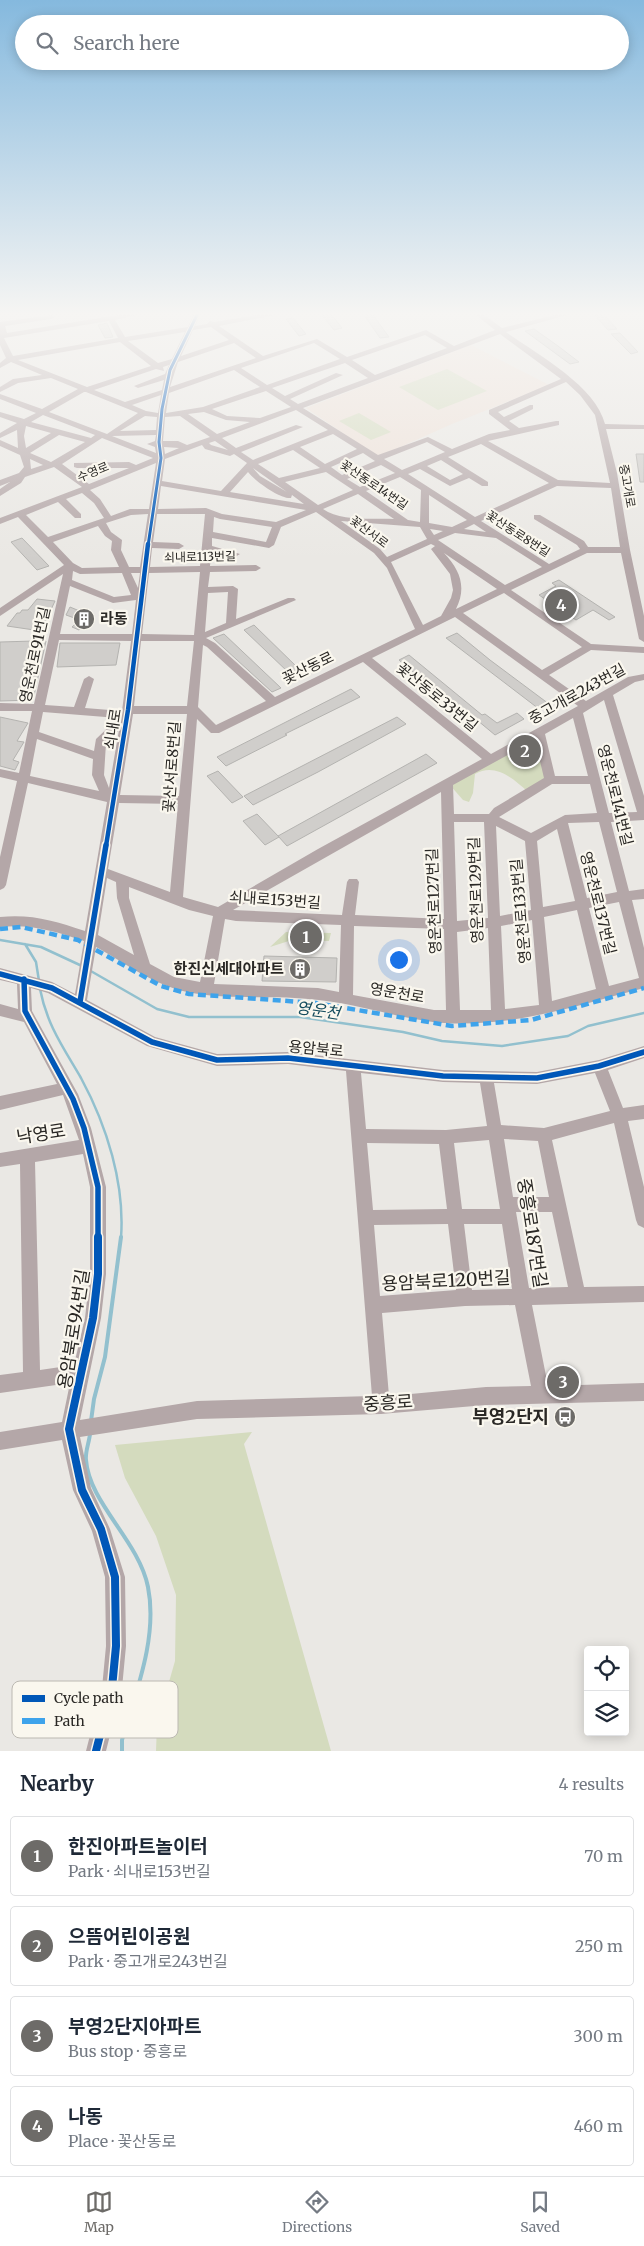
<!DOCTYPE html>
<html lang="en">
<head>
<meta charset="utf-8">
<style>
	:root { --surface:#fff; --page:#f6f6f7; --text:#1f2937; --muted:#747a83; --line:#e0e1e3; --accent:#6d6b68 }
	body { margin:0; font-family:Merriweather,"Noto Sans KR",serif; background:var(--page); color:var(--text) }
	.controls { position:absolute; right:15px; bottom:15px; display:grid; overflow:hidden; border-radius:5px; box-shadow:0 2px 12px #0003 }
	.controls button { width:45px; height:45px; display:grid; place-items:center; padding:0; border:0; border-bottom:1px solid var(--line); background:var(--surface); color:var(--text); font:25px sans-serif }
	.you { position:absolute; left:398px; top:959px; width:18px; height:18px; margin:-12px; border:4px solid #fff; border-radius:50%; background:#1a73e8; box-shadow:0 0 0 8px #1a73e833 }
	.badge { display:grid; place-items:center; width:32px; height:32px; border-radius:50%; background:var(--accent); color:#fff; font-size:16px; font-weight:700 }
	.pin { position:absolute; translate:-50% -50%; border:2px solid #fff; box-shadow:0 1px 5px #0006 }
	.list { margin:0; padding:0; list-style:none }
	h2 { display:flex; justify-content:space-between; align-items:center; height:65px; margin:0; padding:0 20px; font-size:21px }
	h2 small { font-size:16px; font-weight:400; color:var(--muted) }
	.list li { display:grid; grid-template-columns:32px 1fr auto; gap:15px; align-items:center; box-sizing:border-box; height:80px; margin:0 10px 10px; padding:0 10px; border:1px solid var(--line); border-radius:5px }
	.list b { display:block; font-size:19px; white-space:nowrap }
	.list p { margin:0; font-size:16px; white-space:nowrap; color:var(--muted) }
	.list em { font-size:16px; font-style:normal; color:var(--muted) }
	.icon { flex:none; width:28px; height:28px; fill:none; stroke:currentColor; stroke-width:2; stroke-linecap:round; stroke-linejoin:round }
	.map { position:relative; flex:none; width:644px; height:1751px; overflow:hidden }
	.search { position:absolute; background:var(--surface); box-shadow:0 2px 12px #0003; left:15px; right:15px; top:15px; height:55px; display:flex; align-items:center; gap:12px; box-sizing:border-box; padding:0 18px; border-radius:28px; color:var(--muted); font-size:19px }
	.sheet { height:425px; background:var(--surface) }
	nav { display:flex; justify-content:space-around; align-items:center; box-sizing:border-box; height:70px; border-top:1px solid var(--line); background:var(--surface); font-size:14px; color:var(--muted) }
	nav a { display:grid; justify-items:center; gap:2px }
	nav .on { color:var(--accent) }
	.map>svg:first-child { display:block }
	.education { fill:#eee1d8 }
	.green { fill:#d4dbbe }
	.lines { fill:none; stroke-linecap:round; stroke-linejoin:round }
	.stream-far1 { stroke:#92c0ce; stroke-width:2.5 }
	.stream { stroke:#92c0ce; stroke-width:4 }
	.building { fill:#d0cecb; stroke:#b4b3b0 }
	.minor { fill:#b4a7a8; fill-rule:evenodd }
	.quiet { stroke:#3ea3eb; stroke-width:4.5; stroke-dasharray:8 4.5; stroke-linecap:butt }
	.cycleway-far3-casing { stroke:#faf7ee; stroke-width:5 }
	.cycleway-far2-casing { stroke:#faf7ee; stroke-width:7 }
	.cycleway-far1-casing { stroke:#faf7ee; stroke-width:9 }
	.cycleway-casing { stroke:#faf7ee; stroke-width:11 }
	.cycleway-far3 { stroke:#0057b8; stroke-width:3 }
	.cycleway-far2 { stroke:#0057b8; stroke-width:4.5 }
	.cycleway-far1 { stroke:#0057b8; stroke-width:5.5 }
	.cycleway { stroke:#0057b8; stroke-width:8 }
	.labels { text-anchor:middle; stroke-width:4.5; stroke-linejoin:round; paint-order:stroke }
	.far-street-label { font-size:12px; fill:#2a2825; stroke:#faf7ee }
	.poi-label { font-size:15px; font-weight:bold; fill:#2a2825; stroke:#faf7ee; text-anchor:start }
	.street-label { font-size:15px; fill:#2a2825; stroke:#faf7ee }
	.water-label { font-size:16px; font-style:italic; fill:#144c5d; stroke:#faf7ee }
	.near-street-label { font-size:18px; fill:#2a2825; stroke:#faf7ee }
	.near-poi-label { font-size:18px; font-weight:bold; fill:#2a2825; stroke:#faf7ee; text-anchor:end }
	.key { fill:#faf7ee; stroke:#bcb9b2; stroke-width:1 }
	.key-label { font-size:14px; fill:#2a2825 }
</style>
</head>
<body>
<div class="map">
<svg width="644" height="1751" viewBox="0 0 644 1751">
	<rect width="100%" height="100%" fill="#eae8e4"/>
	<path class="education" d="M471 345 549 385 452 424 378 457 306 408Z"/>
	<path class="green" d="M447 369 487 391 438 410 399 387Z
		M359 413 391 432 371 440 339 421Z
		M539 734 549 780 528 792C514 779 495 762 475 774L473 793 469 802 463 800 449 784Z
		M286 932 331 933 329 941 292 940 270 947Z
		M252 1432 244 1444 331 1751H156L157 1724 175 1661 176 1595 156 1536 125 1478 115 1445Z"/>
	<g class="lines">
		<path class="stream-far1" d="M0 940 41 947 82 966
			M25 944 36 962 39 981
			M89 970 157 1009 189 1017H300L403 1032 442 1041 502 1046 568 1036 588 1026 644 1013
			M40 989C47 1025 63 1047 81 1078 107 1126 125 1184 121 1238"/>
		<path class="stream" d="M91 1421 94 1399 105 1357 121 1237
			M90 1434C89 1443 85 1452 86 1460 89 1503 139 1541 148 1587 158 1637 136 1692 122 1740V1751"/>
	</g>
	<path class="building" d="M322 315H332L342 328 334 330Z
		M364 315H373L389 337 380 338Z
		M595 315H604L617 329 608 330Z
		M293 318 306 334 299 336 286 319Z
		M107 323 113 337 105 338 98 325Z
		M534 329 558 346 579 362 570 364 525 331Z
		M620 333 638 352 631 354 611 334Z
		M636 454H644V482H640Z
		M22 538 49 566 37 570 11 542Z
		M559 580 615 617 609 620 593 610 576 620 539 595 556 586 552 583Z
		M37 599 55 601 41 631 7 626 17 613H20L22 610H28Z
		M70 607 94 617 79 630 72 627 80 620 66 615Z
		M254 625 299 669 289 673 244 630Z
		M457 633 490 660 549 704 539 709 446 638Z
		M224 634 281 688 272 692 213 638Z
		M34 641H46L33 700 0 701V642Z
		M60 643H120L116 665 57 667Z
		M409 655 482 715 485 714 497 723 517 713 524 719 495 735 471 715 467 717 399 660Z
		M351 689 360 697 285 734 287 735 226 766 217 757Z
		M0 717 28 723 17 741 24 742 13 760 19 762 15 770 0 766Z
		M397 717 406 724 318 772 253 805 244 796Z
		M426 754 437 763 287 846 278 836Z
		M218 771 243 797 232 803 207 776Z
		M257 814 279 837 265 845 243 821Z
		M264 956 337 958 336 982 262 981Z"/>
	<g class="lines">
		<path class="minor" d="M52 315 55 317 51 319 5 326 7 333 118 315H136L115 320 125 337 188 327 193 315H200L195 326 207 324 210 321 214 322 258 315H275L219 326 263 356 317 339 347 357 426 330 454 346 495 330 476 315H484L502 328 555 315H567L506 332C537 354 596 386 605 424L644 425V429H606L617 473 630 550 644 616V642L639 639 621 553H587L511 590 591 644 644 647V653L591 650 549 675 586 701 628 677 644 674V680L635 682 613 695 644 796V820L611 822 629 891 644 889V899L632 900 644 948V988C575 1006 506 1030 433 1022 395 1017 357 1004 319 1000 275 994 230 1001 187 992 154 985 125 963 96 947L87 1000 155 1037 217 1054 288 1052 443 1070 537 1072 599 1060 644 1046V1058L608 1070 623 1108 644 1105V1119L628 1121 644 1187V1228L638 1225 636 1220 614 1123 552 1140 584 1287 644 1286V1302L532 1305 548 1386 644 1383V1401L486 1405 381 1414 197 1419 80 1437 91 1488 110 1529 125 1577 126 1646 122 1688 106 1751H86L102 1688 106 1646 105 1577 92 1531 73 1490 62 1440 0 1450V1432L62 1422 70 1383 0 1393V1375L23 1372 20 1164 0 1167V1153L79 1140 63 1095 0 1110V1096L57 1084 24 1022 0 1016V1004L18 1009 17 984 0 980V968L52 982 75 994 84 941C54 931 31 924 0 927V917C33 914 54 921 85 931L107 802 28 783 6 885 4 888 0 890V857L17 781 0 777V769L19 773 32 711H0V703L34 704 63 574 0 616V608L64 565 18 517 0 524V518L82 487 54 467 25 477 21 483 0 496V489L10 482 0 486V480L19 473 24 467 20 455 0 446V440L18 448 17 430 0 438V433L17 423 0 417V412L24 419 36 413 0 399V394L42 409 78 389 51 378 18 383 0 392V387L13 379 42 375 11 362 0 368V363L6 358 0 345V322ZM109 321 118 338 13 356 4 338ZM211 327 229 340 181 356 193 330ZM185 332 172 359 158 363 128 341ZM500 334 561 379 489 410V414L510 430 489 434 452 449 428 437 378 455 303 408ZM425 335 447 348 375 375 352 360ZM120 342 151 366 87 387 18 360ZM234 343 256 358 170 387 178 362ZM314 343 340 359 267 385 241 368ZM345 363 368 378 298 404 290 399 343 375 336 373 285 396 272 388ZM169 365 165 374 134 386 138 388 164 380 162 390 125 402 94 390 156 369 164 371 163 367ZM234 370 260 387 203 407 166 413 169 393ZM566 382 580 395 595 415 610 483 558 480 488 441 559 425V421H556L519 428 509 421 533 409V405H530L504 417 498 412ZM266 391 291 407 260 418 227 416 212 409ZM84 392H86L138 413 107 434 49 412ZM161 395 158 413 146 411 132 405ZM296 410 328 430 253 460 241 452 303 427 296 425 236 448 222 438ZM204 412 226 420 250 422 217 434 188 414ZM43 415 95 435 91 438 31 422ZM145 416 157 417 156 430 120 431ZM180 416 210 437 187 445 178 441H163L165 417ZM26 426 51 433 26 448 24 436ZM333 434 357 449 325 464 300 447ZM59 435 85 442 51 462 30 453ZM156 435 155 441 147 444 155 447 156 453 112 436ZM102 438 153 458 136 465 129 462 74 463V467L77 468H129L89 484 62 464ZM215 441 228 450 211 445 209 443ZM427 442 445 452 402 470 384 459ZM481 444 549 483 475 517 408 474 420 469 450 486 469 478 482 486H488V482L448 457ZM202 445 205 449 230 456 234 454 247 463 221 491 162 481 165 459ZM164 447 179 448 165 454ZM293 450 320 468 279 478 258 464ZM363 453 375 461 342 475 331 467ZM30 459 43 465 31 469ZM441 460 463 474 450 480 427 466ZM156 463 149 509H130L111 516 100 499 90 490ZM381 465 395 473 360 487 347 479ZM253 468 287 492 260 476ZM248 472C255 481 280 499 291 498L292 495 304 504 230 492ZM326 472 353 490 318 505 285 482ZM400 477 421 490 420 522 408 520 366 491ZM161 486 306 510 276 522 222 514 206 508 158 509ZM557 486 611 488 620 547H588L584 541 540 515H534V519L577 545 580 549 549 564 481 521ZM82 493 94 503 104 518 48 537 26 515 58 502 75 518H81V514L66 499ZM358 494 394 519C373 518 341 522 323 509ZM429 495 467 520 452 527 429 523ZM316 512 374 553 387 568 415 629 275 697 215 643 206 638 296 600 294 598H288L236 619 238 589 233 586 208 587 210 572 256 571 261 568 256 565 210 566 211 552 235 557 240 554 212 546V538L269 548 274 545 281 527ZM148 514 140 567H129L121 550 122 540 111 532 106 523 131 515ZM157 514H205L200 566 150 567 152 548 179 549 184 546 179 543 153 542ZM214 517 220 519 272 527 266 542 213 532ZM341 521 420 527 427 539 387 557 380 549ZM474 524 486 532 464 529ZM98 526 105 536 112 541 111 550 119 567 82 568 73 563 53 542ZM430 529 443 531 434 535ZM455 533 496 538 542 567 505 585 438 540ZM431 544 435 546 431 549 450 574 453 590 451 598 441 616 423 625 391 562ZM444 553 497 589 456 609C467 587 460 570 444 553ZM73 571 80 574 122 573 131 595 114 597 72 580ZM200 572 194 635 142 634 149 573ZM131 573H140L138 588ZM70 586 113 603 136 600 132 634H60ZM228 592 226 623 205 632 208 593ZM504 593 582 647 542 670 463 613ZM455 617 578 706 491 754 372 658ZM59 640 131 641 122 711 85 708 94 679 89 676 84 679 74 707 45 705ZM141 641H194L187 706H134ZM203 645 207 647 266 701 216 725 198 707ZM363 662 482 759 318 849 218 907 183 897 197 719 211 733H219ZM604 700 637 812 609 813 583 713ZM43 712 118 718 96 739 94 751 39 732ZM133 714H187L179 796 120 795ZM573 718 588 776H555L545 734ZM119 730 109 788 104 775 106 743ZM37 739 93 759 92 775 99 791 30 776ZM535 740 544 778 494 808 489 814H454L453 785ZM552 784H590L597 813 565 815 531 833 499 817ZM441 792 444 919 355 915 359 882 357 879H349L347 882 342 915 233 910ZM119 803 178 804 170 892 108 869ZM454 822H484L488 918 457 921ZM599 822 617 892 587 898 568 823ZM496 826 525 841 531 910 500 916ZM557 829 575 901 543 907 537 841ZM107 878 116 882 117 898 134 955 98 935ZM129 887 189 910 213 916 200 982 174 977 150 964 129 898ZM619 902 639 978 609 986 589 908ZM577 910 596 989 552 1001 544 917ZM225 919 236 921 341 925 339 992 318 988 214 984ZM532 920 539 1005 505 1009 501 926ZM354 926 444 929 446 1010H434L353 995ZM488 928 491 1010H460L457 932ZM31 988 48 993 147 1046 217 1066 288 1064 346 1071 372 1396 197 1401 80 1420 101 1318 106 1274V1187L91 1128 78 1094 32 1011ZM361 1073 443 1082 480 1083 487 1126 446 1130 366 1129ZM595 1073 610 1111 544 1128 501 1125 494 1083 537 1084ZM504 1139 538 1141 549 1197H513ZM489 1140 500 1209H462L454 1143ZM367 1143 439 1144 447 1209 373 1210ZM83 1154 90 1187V1274L85 1318 74 1365 40 1370 35 1162ZM516 1212H552L568 1287 529 1288ZM448 1224 456 1290 380 1296 374 1225ZM464 1224H502L512 1289 472 1290ZM515 1305 531 1386 486 1387 389 1396 382 1313 465 1306Z"/>
		<path class="quiet" d="M0 929 21 927 78 940 161 986 189 994 316 1003 452 1026 531 1020 644 988"/>
		<g class="cycleway-far3-casing">
			<path id="cycleway-far3" d="M148 546 161 458 159 442 162 409 170 370 197 315"/>
		</g>
		<g class="cycleway-far2-casing">
			<path id="cycleway-far2" d="M106 846 128 710 148 544"/>
		</g>
		<g class="cycleway-far1-casing">
			<path id="cycleway-far1" d="M0 974 52 988 152 1042 217 1060 288 1058 443 1076 537 1078 599 1066 644 1052
				M24 979 25 1011 73 1099 84 1128 98 1187V1238
				M80 1002 106 845"/>
		</g>
		<g class="cycleway-casing">
			<path id="cycleway" d="M96 1751 112 1688 116 1646 115 1577 101 1529 82 1490 69 1429 93 1318 98 1274V1237"/>
		</g>
		<use href="#cycleway-far3" class="cycleway-far3"/>
		<use href="#cycleway-far2" class="cycleway-far2"/>
		<use href="#cycleway-far1" class="cycleway-far1"/>
		<use href="#cycleway" class="cycleway"/>
	</g>
	<linearGradient id="sky" x2="0" y2="1"><stop stop-color="#85b9de"/><stop offset="0.56" stop-color="#f6f5f3"/><stop offset="1" stop-color="#f6f5f3" stop-opacity="0"/></linearGradient>
	<rect width="644" height="560" fill="url(#sky)"/>
	<defs>
		<g id="building-disc" transform="scale(1.125)"><circle r="9.5" fill="#6d6b68" stroke="#faf7ee"/><path d="M-4-6H4V6H1V3H-1V6H-4ZM-2.5-4.3h1.7v1.8h-1.7ZM.8-4.3h1.7v1.8H.8ZM-2.5-1h1.7V.8h-1.7ZM.8-1h1.7V.8H.8Z" fill="#fff"/></g>
		<g id="bus-disc" transform="scale(1.125)"><circle r="9.5" fill="#6d6b68" stroke="#faf7ee"/><path d="M-5-6H5V4H4V6H2V4H-2V6H-4V4H-5ZM-3.5-4V0h7V-4ZM-3.5 1.2v1.5H-2V1.2ZM2 1.2v1.5H3.5V1.2Z" fill="#fff"/></g>
	</defs>
	<g fill-rule="evenodd">
		<use href="#building-disc" x="84" y="619"/>
		<use href="#building-disc" x="300" y="969"/>
		<use href="#bus-disc" x="565" y="1417"/>
	</g>
	<g class="labels">
		<g class="far-street-label">
			<text transform="translate(93 472) rotate(-22)" y="4">수영로</text>
			<text transform="translate(374 485) rotate(34)" y="4">꽃산동로14번길</text>
			<text transform="translate(627 486) rotate(80)" y="4">중고개로</text>
			<text transform="translate(369 532) rotate(37)" y="4">꽃산서로</text>
			<text transform="translate(518 534) rotate(33)" y="4">꽃산동로8번길</text>
			<text transform="translate(200 557) rotate(-1)" y="4">쇠내로113번길</text>
		</g>
		<g class="poi-label">
			<text x="100" y="624">라동</text>
			<text x="284" y="974" text-anchor="end">한진신세대아파트</text>
		</g>
		<g class="street-label">
			<text transform="translate(35 655) rotate(-78)" y="5">영운천로91번길</text>
			<text transform="translate(308 668) rotate(-26)" y="5">꽃산동로</text>
			<text transform="translate(577 694) rotate(-29)" y="5">중고개로243번길</text>
			<text transform="translate(437 697) rotate(39)" y="5">꽃산동로33번길</text>
			<text transform="translate(113 729) rotate(-81)" y="5">쇠내로</text>
			<text transform="translate(172 767) rotate(-86)" y="5">꽃산서로8번길</text>
			<text transform="translate(615 795) rotate(76)" y="5">영운천로141번길</text>
			<text transform="translate(476 890) rotate(-92)" y="5">영운천로129번길</text>
			<text transform="translate(275 900) rotate(4)" y="5">쇠내로153번길</text>
			<text transform="translate(434 901) rotate(-92)" y="5">영운천로127번길</text>
			<text transform="translate(598 903) rotate(76)" y="5">영운천로137번길</text>
			<text transform="translate(521 911) rotate(-95)" y="5">영운천로133번길</text>
			<text transform="translate(397 993) rotate(10)" y="5">영운천로</text>
			<text transform="translate(316 1049) rotate(5)" y="5">용암북로</text>
		</g>
		<g class="water-label">
			<text transform="translate(318 1010) rotate(8)" y="6">영운천</text>
		</g>
		<g class="near-street-label">
			<text transform="translate(41 1134) rotate(-9)" y="6">낙영로</text>
			<text transform="translate(532 1233) rotate(81)" y="6">중흥로187번길</text>
			<text transform="translate(446 1281) rotate(-3)" y="6">용암북로120번길</text>
			<text transform="translate(74 1329) rotate(-81)" y="6">용암북로94번길</text>
			<text transform="translate(388 1403) rotate(-4)" y="6">중흥로</text>
		</g>
		<g class="near-poi-label">
			<text x="549" y="1423">부영2단지</text>
		</g>
	</g>
	<rect x="12" y="1681" width="166" height="57" rx="8" class="key"/>
	<rect x="22" y="1695" width="23" height="7" fill="#0057b8"/>
	<rect x="22" y="1718" width="23" height="6" fill="#3ea3eb"/>
	<g class="key-label">
		<text x="54" y="1703">Cycle path</text>
		<text x="54" y="1726">Path</text>
	</g>
</svg>
<div class="controls">
<button><svg class="icon" aria-label="locate" viewBox="0 0 24 24"><circle cx="12" cy="12" r="6"/><path d="M12 2v4M12 18v4M2 12h4M18 12h4"/></svg></button>
<button><svg class="icon" aria-label="layers" viewBox="0 0 24 24"><path d="M12 4l9 5-9 5-9-5zM3 14l9 5 9-5"/></svg></button>
</div>
<div class="you"></div>
<div class="pin badge" style="left:306px;top:937px">1</div>
<div class="pin badge" style="left:525px;top:751px">2</div>
<div class="pin badge" style="left:563px;top:1382px">3</div>
<div class="pin badge" style="left:561px;top:605px">4</div>
<div class="search"><svg class="icon" aria-label="search" viewBox="0 0 24 24"><circle cx="10" cy="10" r="6"/><path d="M15 15l6 6"/></svg>Search here</div>
</div>
<section class="sheet">
<h2>Nearby<small>4 results</small></h2>
<ul class="list">
<li><span class="badge">1</span><div><b>한진아파트놀이터</b><p>Park · 쇠내로153번길</p></div><em>70 m</em></li>
<li><span class="badge">2</span><div><b>으뜸어린이공원</b><p>Park · 중고개로243번길</p></div><em>250 m</em></li>
<li><span class="badge">3</span><div><b>부영2단지아파트</b><p>Bus stop · 중흥로</p></div><em>300 m</em></li>
<li><span class="badge">4</span><div><b>나동</b><p>Place · 꽃산동로</p></div><em>460 m</em></li>
</ul>
</section>
<nav>
<a class="on"><svg class="icon" aria-label="map" viewBox="0 0 24 24"><path d="M3 6l6-2 6 2 6-2v14l-6 2-6-2-6 2zM9 4v14M15 6v14"/></svg>Map</a>
<a><svg class="icon" aria-label="directions" viewBox="0 0 24 24"><path d="M12 3l9 9-9 9-9-9zM9 14v-3h6M13 9l2 2-2 2"/></svg>Directions</a>
<a><svg class="icon" aria-label="saved" viewBox="0 0 24 24"><path d="M7 4h10v16l-5-4-5 4z"/></svg>Saved</a>
</nav>
</body>
</html>
